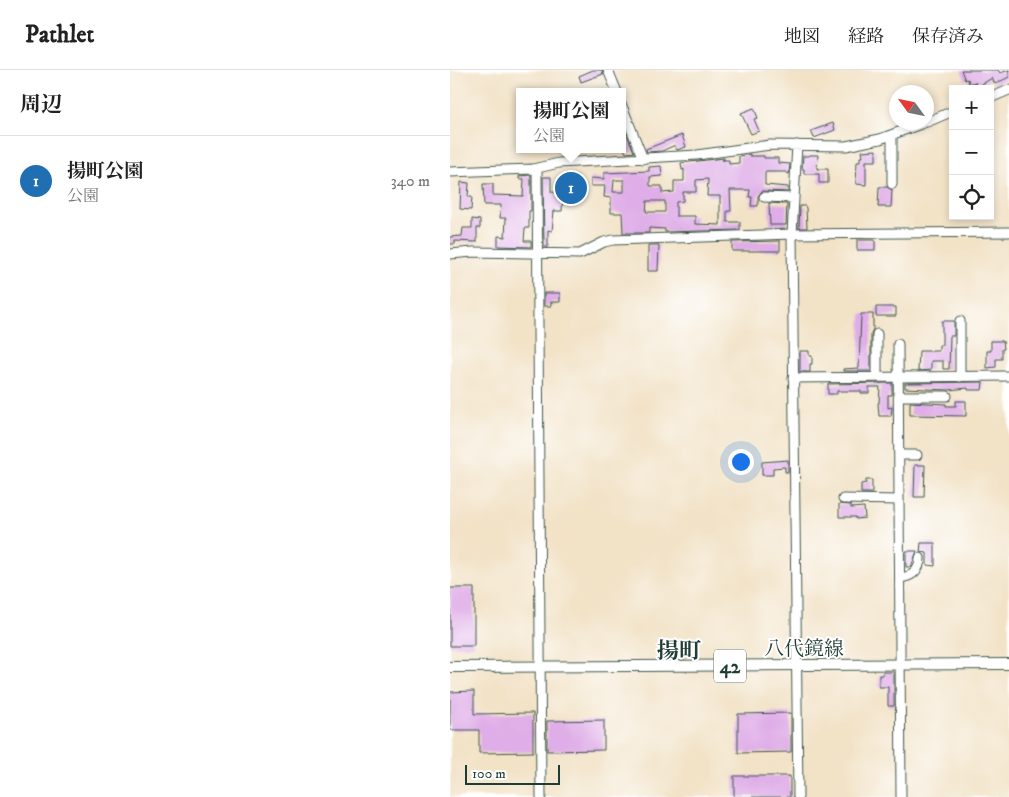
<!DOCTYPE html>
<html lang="ja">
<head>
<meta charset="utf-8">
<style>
	:root { --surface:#fff; --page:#f2f2f2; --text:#222; --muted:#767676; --line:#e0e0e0; --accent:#1f6fb2 }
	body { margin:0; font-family:"IM FELL DW Pica","Noto Serif JP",serif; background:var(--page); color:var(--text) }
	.controls { position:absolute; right:15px; top:15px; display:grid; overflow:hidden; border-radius:0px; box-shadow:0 2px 8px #0003 }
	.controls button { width:45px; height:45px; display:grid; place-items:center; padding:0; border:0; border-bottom:1px solid var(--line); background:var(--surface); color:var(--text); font:25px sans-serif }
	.compass { position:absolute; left:439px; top:15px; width:45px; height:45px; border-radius:50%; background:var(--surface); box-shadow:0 2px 8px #0003; rotate:303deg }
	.scale { position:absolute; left:15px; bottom:12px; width:95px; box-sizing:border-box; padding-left:5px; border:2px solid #1f3d34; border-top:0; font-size:14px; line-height:18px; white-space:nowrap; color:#1f3d34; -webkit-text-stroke:4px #fff; paint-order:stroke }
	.you { position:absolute; left:290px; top:391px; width:18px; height:18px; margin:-12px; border:4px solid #fff; border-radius:50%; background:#1a73e8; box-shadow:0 0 0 8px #1a73e833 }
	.badge { display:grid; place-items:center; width:32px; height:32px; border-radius:50%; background:var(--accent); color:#fff; font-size:16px; font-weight:700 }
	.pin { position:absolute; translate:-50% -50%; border:2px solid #fff; box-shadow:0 1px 5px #0006 }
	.popup { position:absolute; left:66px; top:18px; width:110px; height:65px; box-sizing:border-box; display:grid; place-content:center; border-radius:0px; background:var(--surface); filter:drop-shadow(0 1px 4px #0005); font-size:16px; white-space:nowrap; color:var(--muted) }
	.popup b { font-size:19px; color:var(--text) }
	.popup::after { content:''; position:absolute; left:50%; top:100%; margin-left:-10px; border:10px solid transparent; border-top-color:var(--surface) }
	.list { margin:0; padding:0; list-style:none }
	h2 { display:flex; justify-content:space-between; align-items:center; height:65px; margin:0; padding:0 20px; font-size:21px }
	h2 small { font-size:16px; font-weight:400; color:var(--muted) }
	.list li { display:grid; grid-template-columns:32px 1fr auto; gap:15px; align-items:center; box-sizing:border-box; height:90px; padding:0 20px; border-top:1px solid var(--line) }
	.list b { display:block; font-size:19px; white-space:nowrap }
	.list p { margin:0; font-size:16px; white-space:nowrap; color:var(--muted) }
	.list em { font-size:16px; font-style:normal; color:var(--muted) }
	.icon { flex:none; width:28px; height:28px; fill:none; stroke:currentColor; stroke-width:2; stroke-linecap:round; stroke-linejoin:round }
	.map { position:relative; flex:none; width:559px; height:727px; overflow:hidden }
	header { display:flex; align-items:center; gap:30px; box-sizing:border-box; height:70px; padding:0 25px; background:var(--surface); border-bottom:1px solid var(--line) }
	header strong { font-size:24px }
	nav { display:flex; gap:28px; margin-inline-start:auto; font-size:18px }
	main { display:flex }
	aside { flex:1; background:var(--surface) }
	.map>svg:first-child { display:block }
	.green { fill:#95d389; stroke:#5a885e }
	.building { fill:#dfade7; fill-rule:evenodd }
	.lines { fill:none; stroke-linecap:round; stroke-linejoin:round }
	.minor-casing { stroke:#3f564a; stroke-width:11 }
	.major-casing { stroke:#3f564a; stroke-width:12 }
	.minor { stroke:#fff; stroke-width:9 }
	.major { stroke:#fff; stroke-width:10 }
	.labels { text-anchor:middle; stroke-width:4; stroke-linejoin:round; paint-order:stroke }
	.shield { fill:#fff; stroke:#627771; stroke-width:1 }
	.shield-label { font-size:19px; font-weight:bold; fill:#1f3d34 }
	.street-label { font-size:20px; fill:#1f3d34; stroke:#fff }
	.quarter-label { font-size:22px; font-weight:bold; fill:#1f3d34; stroke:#fff }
</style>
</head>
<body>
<header>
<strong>Pathlet</strong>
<nav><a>地図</a><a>経路</a><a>保存済み</a></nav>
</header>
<main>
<aside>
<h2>周辺<small></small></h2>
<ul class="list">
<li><span class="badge">1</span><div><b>揚町公園</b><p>公園</p></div><em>340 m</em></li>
</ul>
</aside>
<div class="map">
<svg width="559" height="727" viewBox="0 0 559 727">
	<rect width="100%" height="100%" fill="#fff"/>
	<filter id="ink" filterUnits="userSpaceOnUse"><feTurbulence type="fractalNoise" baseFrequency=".02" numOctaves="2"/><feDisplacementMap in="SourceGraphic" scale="10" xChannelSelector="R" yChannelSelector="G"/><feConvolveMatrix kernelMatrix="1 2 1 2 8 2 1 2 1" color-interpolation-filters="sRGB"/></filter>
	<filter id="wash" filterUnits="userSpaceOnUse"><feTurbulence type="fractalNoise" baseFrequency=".0096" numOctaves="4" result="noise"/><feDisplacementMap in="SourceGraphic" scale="20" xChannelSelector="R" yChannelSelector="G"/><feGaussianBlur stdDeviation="1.12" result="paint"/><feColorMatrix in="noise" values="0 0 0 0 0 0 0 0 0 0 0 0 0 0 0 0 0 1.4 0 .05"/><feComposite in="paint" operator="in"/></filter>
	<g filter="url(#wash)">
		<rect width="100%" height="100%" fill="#f2e2c6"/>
		<path class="green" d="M115 107H128L127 129H114Z"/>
		<g id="blocks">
			<path class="building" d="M143 0H152L153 4 131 12 129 6Z
				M511 0H548L550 3 559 0V7L545 14 542 8 532 14 534 19H528L525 12 519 14 518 9 515 10Z
				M304 38 308 48 304 49 309 61 301 64 291 43Z
				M383 53 385 60 364 68 361 61Z
				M176 62 184 82 176 83 172 75V63Z
				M232 65 236 77 227 80 225 76H223L212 81 197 82 196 79Z
				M426 80V91H416V115L406 114 407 92H410V87H413L412 81Z
				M300 84V86H314V88H328V93L340 94 339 104 336 103V102H315V115L338 117V122L312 121 308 126V136H301L302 127H299L300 120H280L281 141H277V152H290V160L215 162V159L199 158V163H173L172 143H161V128L154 127 155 116H141V108L154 109V103L199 101V97L211 96 212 106 200 107V116H212V123L224 122V111H234V99L232 100 231 93 274 88V90H272H279V94L289 93V86ZM258 109 257 126H270V155L245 154V146H226V132L233 131V122H246V110ZM164 110H174V122H163ZM197 131H215V142H196Z
				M360 85H368L367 99H378V113H369V104H354V99H352L353 86H359Z
				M81 105V141H79V158H75L74 171H81V177L48 176V166L55 167 56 148H50L51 135H34L33 114H43V125L73 126 74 109H69V106Z
				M93 107H101V122L113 123 112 141H104L102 161 98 160V177H94Z
				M11 112 19 113 18 127H22L21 140 10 139Z
				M429 117H437L442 120 441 137H428Z
				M319 133 337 134 336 155H320Z
				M350 136H355L356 138 357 158H349Z
				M22 149 30 150V158H27V172L5 171V174H0V167L12 166 13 158H22Z
				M407 170H425V180H407Z
				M330 171V181H282V172Z
				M198 175H209L208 201H198Z
				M94 223H110V232H101V236H94Z
				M426 237H446V246H426Z
				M411 244H423V259L421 264V301H393V299L409 298Z
				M492 251H504V266H500L499 299H493V291H481V300L468 301 469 281H489V275H492Z
				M541 271H553L554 279H552V289H546V297L537 298V281H541Z
				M350 281H359V286H362V294H360V302H350Z
				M533 312 532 320H518V318L499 320 455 318V313Z
				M442 313V325H438V338L442 337 441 346H429L428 333H429L430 317H419V323H411V321H387V324H378V314Z
				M506 331H516V346L460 345V332L496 334V336H506Z
				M338 390V402H335V397L323 398V405H312V392Z
				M465 395H475L474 427H464Z
				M416 410H422V423H411V414L416 413Z
				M389 434 401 435V438L414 437 415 448 406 449V447H389Z
				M471 473H485V496L477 495V483L470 482Z
				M456 481H467L461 497H456Z
				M0 518H24V576H0Z
				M433 602H444V636H438V617H429V605H433Z
				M24 621V644L83 643V682L29 683V660H0V622Z
				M341 643V682L288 683V644Z
				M154 650V680L97 681V651Z
				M284 706H340V727H284Z"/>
		</g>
	</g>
	<g filter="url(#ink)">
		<use href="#blocks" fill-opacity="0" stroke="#3f564a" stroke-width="1"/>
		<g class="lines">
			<g class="minor-casing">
				<path id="minor" d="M158 0 167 22
					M540 28 559 20
					M172 36 193 89
					M477 52 503 41
					M442 65V114
					M347 75 342 164 348 727
					M87 98 91 727
					M0 102 83 99 109 93 247 85 320 75 396 76 430 69 476 52
					M314 127 344 128
					M0 184 23 182 130 184 154 172 163 170 342 164 559 162
					M448 274 451 727
					M427 307V264
					M510 307V251
					M343 308 559 306
					M449 326H497
					M449 385H467
					M393 429 449 430
					M450 508C462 507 470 500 470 488"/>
			</g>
			<g class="major-casing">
				<path id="major" d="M0 597 559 594"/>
			</g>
			<use href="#minor" class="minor"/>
			<use href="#major" class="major"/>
		</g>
	</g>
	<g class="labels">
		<rect class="shield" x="264" y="579.5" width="32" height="33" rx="4"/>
		<g class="shield-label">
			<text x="280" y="603">42</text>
		</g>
		<g class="street-label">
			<text x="354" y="585">八代鏡線</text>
		</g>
		<g class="quarter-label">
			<text x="229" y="588">揚町</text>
		</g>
	</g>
</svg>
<div class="controls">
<button>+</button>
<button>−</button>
<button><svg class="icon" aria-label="locate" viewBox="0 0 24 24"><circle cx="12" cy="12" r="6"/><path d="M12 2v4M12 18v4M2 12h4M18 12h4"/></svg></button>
</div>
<svg class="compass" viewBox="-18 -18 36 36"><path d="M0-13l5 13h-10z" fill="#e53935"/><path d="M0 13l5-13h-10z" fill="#767676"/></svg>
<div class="scale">100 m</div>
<div class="you"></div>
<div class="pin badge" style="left:121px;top:118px">1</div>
<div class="popup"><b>揚町公園</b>公園</div>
</div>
</main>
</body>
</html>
